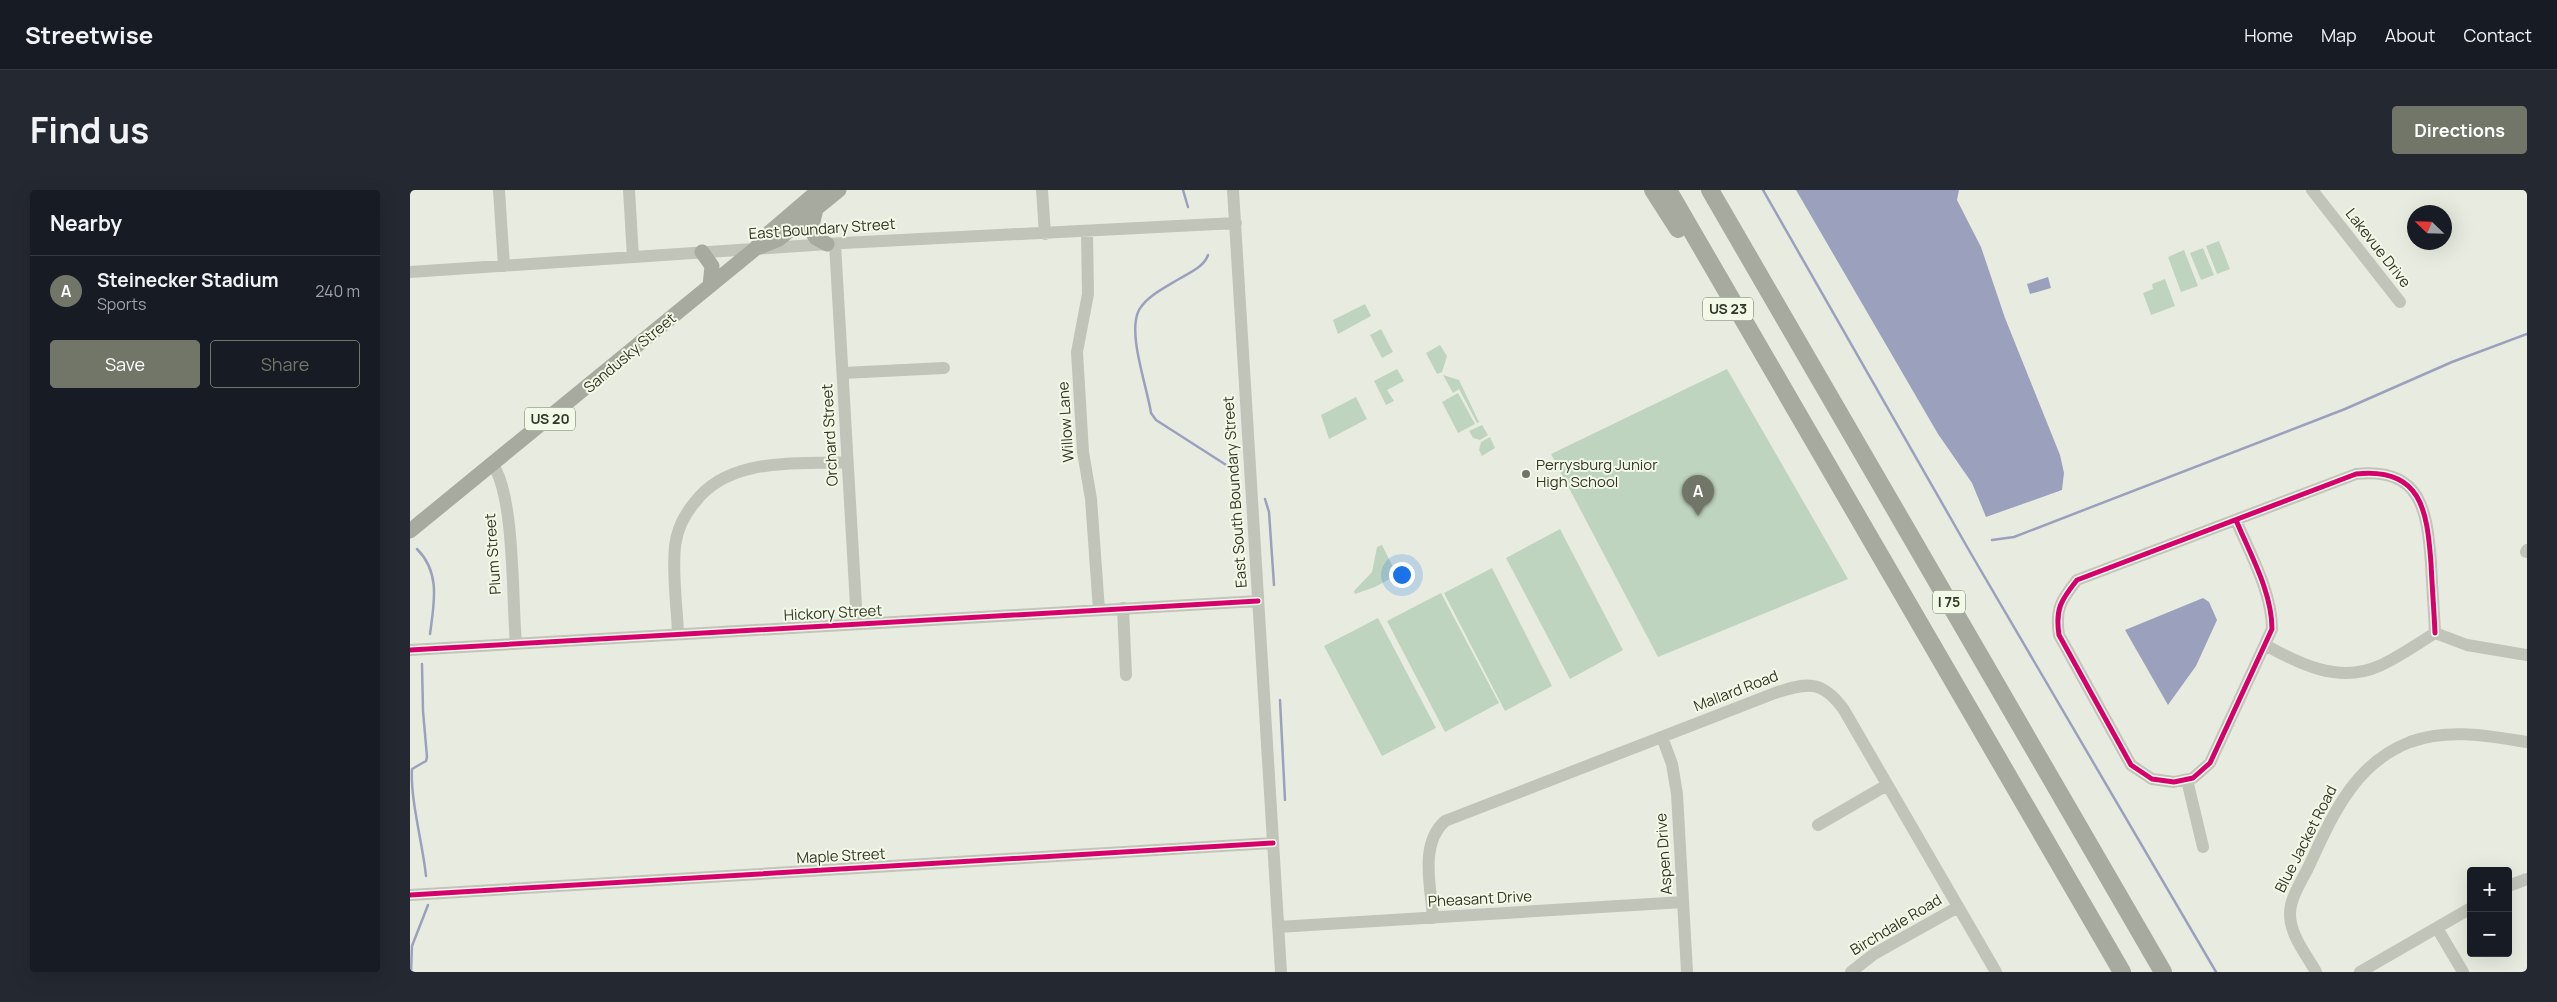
<!DOCTYPE html>
<html lang="en">
<head>
<meta charset="utf-8">
<style>
	:root { --surface:#171b24; --page:#242831; --text:#f1f3f6; --muted:#9ea1a6; --line:#363941; --accent:#727668 }
	body { margin:0; font-family:Manrope,sans-serif; background:var(--page); color:var(--text) }
	.controls { position:absolute; right:15px; bottom:15px; display:grid; overflow:hidden; border-radius:5px; box-shadow:0 5px 20px #0002 }
	.controls button { width:45px; height:45px; display:grid; place-items:center; padding:0; border:0; border-bottom:1px solid var(--line); background:var(--surface); color:var(--text); font:25px sans-serif }
	.compass { position:absolute; left:1997px; top:15px; width:45px; height:45px; border-radius:50%; background:var(--surface); box-shadow:0 5px 20px #0002; rotate:293deg }
	.you { position:absolute; left:991px; top:384px; width:18px; height:18px; margin:-12px; border:4px solid #fff; border-radius:50%; background:#1a73e8; box-shadow:0 0 0 8px #1a73e833 }
	.badge { display:grid; place-items:center; width:32px; height:32px; border-radius:50%; background:var(--accent); color:#fff; font-size:16px; font-weight:700 }
	.pin { position:absolute; translate:-50% -41px; filter:drop-shadow(0 1px 2px #0008) }
	.pin::after { content:''; position:absolute; top:26px; width:18px; height:15px; background:inherit; clip-path:polygon(0 0,100% 0,50% 100%) }
	.list { margin:0; padding:0; list-style:none }
	h2 { display:flex; justify-content:space-between; align-items:center; height:65px; margin:0; padding:0 20px; font-size:21px }
	h2 small { font-size:16px; font-weight:400; color:var(--muted) }
	.list li { display:grid; grid-template-columns:32px 1fr auto; gap:15px; align-items:center; box-sizing:border-box; height:70px; padding:0 20px; border-top:1px solid var(--line) }
	.list b { display:block; font-size:19px; white-space:nowrap }
	.list p { margin:0; font-size:16px; white-space:nowrap; color:var(--muted) }
	.list em { font-size:16px; font-style:normal; color:var(--muted) }
	.actions { display:flex; gap:10px; padding:15px 20px }
	.actions a { flex:1; padding:11px 0; border:1px solid var(--accent); border-radius:5px; text-align:center; font-size:18px; color:var(--accent) }
	.actions .main { background:var(--accent); color:#fff }
	.map { position:relative; flex:none; width:2117px; height:782px; overflow:hidden; border-radius:5px }
	header { display:flex; align-items:center; gap:30px; box-sizing:border-box; height:70px; padding:0 25px; background:var(--surface); border-bottom:1px solid var(--line) }
	header strong { font-size:24px }
	nav { display:flex; gap:28px; margin-inline-start:auto; font-size:18px }
	.intro { display:flex; align-items:center; justify-content:space-between; box-sizing:border-box; height:120px; padding:0 30px }
	h1 { margin:0; font-size:35px }
	.button { padding:12px 22px; border-radius:5px; background:var(--accent); color:#fff; font-size:18px; font-weight:700 }
	main { display:flex; gap:30px; padding:0 30px }
	aside { flex:1; background:var(--surface); border-radius:5px; box-shadow:0 5px 20px #0002 }
	.map>svg:first-child { display:block }
	.green { fill:#bed4be }
	.water { fill:#9ba0bd }
	.lines { fill:none; stroke-linecap:round; stroke-linejoin:round }
	.stream { stroke:#9ba0bd; stroke-width:2.5 }
	.minor { stroke:#c1c5b9; stroke-width:12 }
	.major { stroke:#a7aa9e; stroke-width:15 }
	.highway { stroke:#a7ab9f; stroke-width:18 }
	.cycleway-casing { stroke:#f2f9e7; stroke-width:8 }
	.cycleway { stroke:#d6006c; stroke-width:5 }
	.poi-dot { fill:#727668; stroke:#f2f9e7; stroke-width:2 }
	.labels { text-anchor:middle; stroke-width:4; stroke-linejoin:round; paint-order:stroke }
	.shield { fill:#f2f9e7; stroke:#6c7061; stroke-width:1 }
	.shield-label { font-size:14px; font-weight:bold; fill:#333627 }
	.street-label { font-size:15px; fill:#333627; stroke:#f2f9e7 }
	.poi-label { font-size:15px; fill:#333627; stroke:#f2f9e7; text-anchor:start }
</style>
</head>
<body>
<header>
<strong>Streetwise</strong>
<nav><a>Home</a><a>Map</a><a>About</a><a>Contact</a></nav>
</header>
<div class="intro"><h1>Find us</h1><a class="button">Directions</a></div>
<main>
<aside>
<h2>Nearby<small></small></h2>
<ul class="list">
<li><span class="badge">A</span><div><b>Steinecker Stadium</b><p>Sports</p></div><em>240 m</em></li>
</ul>
<div class="actions"><a class="main">Save</a><a>Share</a></div>
</aside>
<div class="map">
<svg width="2117" height="782" viewBox="0 0 2117 782">
	<rect width="100%" height="100%" fill="#e8ece0"/>
	<path class="green" d="M1809 51 1820 79 1807 84 1796 56Z
		M1793 58 1804 85 1791 90 1780 63Z
		M1774 60 1788 96 1771 102 1758 67Z
		M1755 89 1765 116 1741 125 1733 103 1743 99 1742 94Z
		M955 114 961 126 928 144 923 130Z
		M971 139 983 162 972 168 960 145Z
		M1030 155 1037 166 1032 182 1027 184 1016 163Z
		M987 179 994 191 977 200 984 211 976 215 964 191Z
		M1317 179 1438 389 1248 467 1141 264Z
		M1033 185 1049 190 1069 232 1067 233 1049 199 1043 203Z
		M1048 203 1065 234 1048 243 1032 212Z
		M946 207 957 229 919 249 911 225Z
		M1072 235 1078 245 1070 250 1063 248 1059 241Z
		M1080 247 1085 258 1072 266 1069 260 1071 252Z
		M1150 339 1213 460 1160 489 1096 368Z
		M972 355 987 385 965 397 945 404 944 401 962 382 967 357Z
		M1082 378 1142 496 1095 521 1034 403Z
		M1031 403 1089 513 1035 542 977 431Z
		M968 428 1026 538 972 566 914 456Z"/>
	<path class="water" d="M1386 0H1549L1547 10 1571 57 1595 128 1650 265 1654 283 1652 300 1576 327 1562 293 1528 244Z
		M1638 87 1641 98 1620 104 1617 94Z
		M1793 408 1799 412 1807 430 1786 476 1758 515 1715 440Z"/>
	<g class="lines">
		<path class="stream" d="M773 0 778 17
			M1353 0 1560 362 1806 782
			M798 65C794 77 779 83 769 89 756 97 737 106 729 120 717 143 737 196 741 223L746 230 824 280
			M855 309 859 322 864 395
			M1582 350 1604 347 1935 219 2042 172 2117 144
			M7 359C31 383 24 413 20 444
			M12 474 13 521 17 567 16 571 2 579C0 609 13 655 16 686
			M870 510 875 610
			M1 782 2 756 18 715"/>
		<path class="minor" d="M89 0 94 76
			M219 0 223 67
			M632 0 635 44
			M823 0 871 782
			M1902 0 1990 112
			M677 42 678 104 667 162 673 262 681 309 689 420
			M425 54 447 433
			M0 82 433 53 826 33
			M433 183 534 178
			M83 275C105 307 102 411 106 454
			M1826 330C1840 364 1862 402 1862 439L1800 573 1783 588 1764 592 1742 589 1721 575 1649 445C1645 419 1651 410 1667 390L1946 284C2012 277 2017 321 2021 373 2022 396 2024 419 2025 443
			M2116 362 2117 360
			M713 418 716 485
			M2025 443 2057 455 2117 465
			M268 444C267 415 262 385 265 356 267 339 274 325 285 312 320 266 386 275 437 272
			M1855 455C1890 474 1929 494 1969 476 1988 468 2007 454 2025 443
			M0 460 848 411
			M1252 547 1262 574 1267 604 1277 782
			M1777 590 1793 657
			M1408 635 1477 595
			M2098 696 2117 689
			M0 705 863 653
			M1023 728C1021 697 1009 654 1035 631L1365 503C1397 492 1413 490 1434 520L1586 782
			M868 737 1273 712
			M2027 738 2053 782
			M1441 782 1464 764 1548 717
			M1906 782C1896 764 1880 745 1880 724 1880 708 1891 692 1898 678 1922 627 1943 574 2000 552 2039 538 2078 546 2117 552
			M1950 782 2061 718"/>
		<path class="major" d="M406 19 401 40 406 48 417 54
			M349 57 369 49 429 0
			M292 62 302 76 300 96
			M0 341 345 59 360 42 409 0"/>
		<path class="highway" d="M1243 0 1268 39
			M1258 0 1712 782
			M1300 0 1753 782"/>
		<g class="cycleway-casing">
			<path id="cycleway" d="M1826 330C1840 364 1862 402 1862 439L1800 573 1783 588 1764 592 1742 589 1721 575 1649 445C1645 419 1651 410 1667 390L1946 284C2012 277 2017 321 2021 373 2022 396 2024 419 2025 443
				M0 460 848 411
				M0 705 863 653"/>
		</g>
		<use href="#cycleway" class="cycleway"/>
	</g>
	<circle class="poi-dot" cx="1116" cy="284" r="5"/>
	<g class="labels">
		<g class="shield">
			<rect x="1293" y="107.5" width="50" height="23" rx="4"/>
			<rect x="115" y="217.5" width="50" height="23" rx="4"/>
			<rect x="1523" y="400.5" width="32" height="23" rx="4"/>
		</g>
		<g class="shield-label">
			<text x="1318" y="124">US 23</text>
			<text x="140" y="234">US 20</text>
			<text x="1539" y="417">I 75</text>
		</g>
		<g class="street-label">
			<text transform="translate(412 39) rotate(-4)" y="5">East Boundary Street</text>
			<text transform="translate(1968 58) rotate(52)" y="5">Lakevue Drive</text>
			<text transform="translate(220 163) rotate(-40)" y="5">Sandusky Street</text>
			<text transform="translate(656 232) rotate(-94)" y="5">Willow Lane</text>
			<text transform="translate(420 245) rotate(-93)" y="5">Orchard Street</text>
			<text transform="translate(825 302) rotate(-94)" y="5">East South Boundary Street</text>
			<text transform="translate(83 364) rotate(-94)" y="5">Plum Street</text>
			<text transform="translate(423 423) rotate(-3)" y="5">Hickory Street</text>
			<text transform="translate(1326 501) rotate(-21)" y="5">Mallard Road</text>
			<text transform="translate(1896 649) rotate(-63)" y="5">Blue Jacket Road</text>
			<text transform="translate(1254 664) rotate(-94)" y="5">Aspen Drive</text>
			<text transform="translate(431 666) rotate(-3)" y="5">Maple Street</text>
			<text transform="translate(1070 709) rotate(-3)" y="5">Pheasant Drive</text>
			<text transform="translate(1486 735) rotate(-31)" y="5">Birchdale Road</text>
		</g>
		<g class="poi-label">
			<text x="1126" y="280">Perrysburg Junior<tspan x="1126" dy="17">High School</tspan></text>
		</g>
	</g>
</svg>
<div class="controls">
<button>+</button>
<button>−</button>
</div>
<svg class="compass" viewBox="-18 -18 36 36"><path d="M0-13l5 13h-10z" fill="#e53935"/><path d="M0 13l5-13h-10z" fill="#9ea1a6"/></svg>
<div class="you"></div>
<div class="pin badge" style="left:1288px;top:326px">A</div>
</div>
</main>
</body>
</html>
